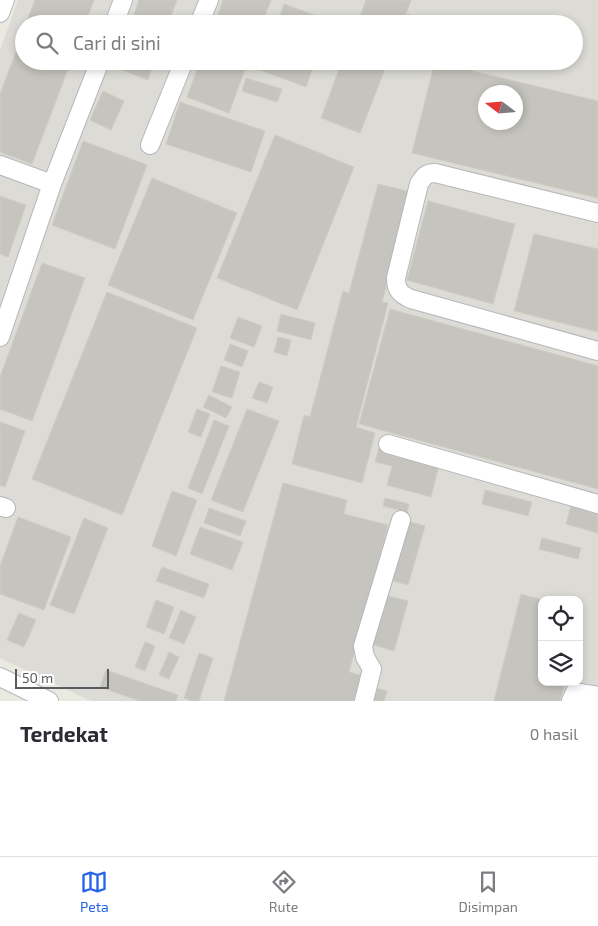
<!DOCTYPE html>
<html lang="id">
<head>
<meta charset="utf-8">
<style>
	:root { --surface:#fff; --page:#f7f7f7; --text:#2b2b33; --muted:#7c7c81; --line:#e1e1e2; --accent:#2563eb }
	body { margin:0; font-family:"Exo 2",sans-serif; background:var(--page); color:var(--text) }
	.controls { position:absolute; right:15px; bottom:15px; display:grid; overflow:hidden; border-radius:10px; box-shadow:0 2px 8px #0003 }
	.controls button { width:45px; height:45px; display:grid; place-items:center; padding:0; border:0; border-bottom:1px solid var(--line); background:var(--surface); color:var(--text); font:25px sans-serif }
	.compass { position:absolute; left:478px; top:85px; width:45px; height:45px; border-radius:50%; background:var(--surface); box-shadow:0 2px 8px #0003; rotate:286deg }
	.scale { position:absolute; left:15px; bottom:12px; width:94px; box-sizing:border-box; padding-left:5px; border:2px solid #595b60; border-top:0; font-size:14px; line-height:18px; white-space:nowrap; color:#595b60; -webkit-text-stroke:4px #fff; paint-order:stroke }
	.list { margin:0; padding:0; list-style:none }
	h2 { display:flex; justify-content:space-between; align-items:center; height:65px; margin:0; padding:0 20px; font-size:21px }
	h2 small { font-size:16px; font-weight:400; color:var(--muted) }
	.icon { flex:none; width:28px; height:28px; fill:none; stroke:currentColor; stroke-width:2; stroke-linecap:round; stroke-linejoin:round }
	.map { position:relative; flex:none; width:598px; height:701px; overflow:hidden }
	.search { position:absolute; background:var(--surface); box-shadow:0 2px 8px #0003; left:15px; right:15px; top:15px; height:55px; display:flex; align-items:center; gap:12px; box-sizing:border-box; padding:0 18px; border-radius:28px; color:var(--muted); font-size:19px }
	.sheet { height:155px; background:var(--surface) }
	nav { display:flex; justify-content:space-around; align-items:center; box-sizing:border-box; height:70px; border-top:1px solid var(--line); background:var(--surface); font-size:14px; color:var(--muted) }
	nav a { display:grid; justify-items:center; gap:2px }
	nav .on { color:var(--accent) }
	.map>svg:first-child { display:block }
	.industrial { fill:#dcdbd5; fill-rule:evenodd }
	.building { fill:#c6c4be; stroke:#cecdc0; fill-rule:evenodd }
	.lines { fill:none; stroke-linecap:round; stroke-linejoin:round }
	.minor-casing { stroke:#b6b7bc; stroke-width:20 }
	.minor { stroke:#fff; stroke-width:18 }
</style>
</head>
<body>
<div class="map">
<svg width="598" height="701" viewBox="0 0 598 701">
	<rect width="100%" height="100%" fill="#eaeae1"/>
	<path class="industrial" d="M18 0H598V701H91L0 658V50ZM24 24H574V61H24ZM486 92H516V122H486ZM542 600H579V682H542Z"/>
	<path class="building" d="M35 0H94L85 24H26Z
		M139 0H177L168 24H131Z
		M223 0H271L262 24H215Z
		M366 0H411L402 24H357Z
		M284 4 330 21 329 24H277Z
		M408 14 420 19 418 24H404Z
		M24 31V61H71L32 164 0 152V94Z
		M117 61H154L148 80 114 67Z
		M200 61H248L229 113 187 97Z
		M263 61H315L306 87 260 70Z
		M342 61H388L360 133 321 118Z
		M435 62 598 101V198L412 153ZM486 92H516V122H486Z
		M246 78 282 89 277 102 242 91Z
		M103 91 124 101 111 130 90 120Z
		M180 102 265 131 251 172 166 144Z
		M275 135 354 167 297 310 217 278Z
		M83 141 147 165 115 249 52 225Z
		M152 178 237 213 193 320 108 285Z
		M378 184 411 192 382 302 388 303 356 427 375 433 362 483 292 464 304 415 310 417 343 291 349 293Z
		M0 196 26 205 8 257 0 254Z
		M428 201 515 224 493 304 407 280Z
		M534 234 598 249V332L514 311Z
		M42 263 85 278 32 421 0 409V377Z
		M107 292 197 328 122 515 32 479Z
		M390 309 598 366V489L359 424Z
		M281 314 315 323 311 340 277 331Z
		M238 317 262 326 254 347 230 338Z
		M278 337 291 340 287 356 274 352Z
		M230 344 248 351 242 367 224 360Z
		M221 366 240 372 232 398 212 392Z
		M259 382 273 387 267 403 252 398Z
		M209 395 232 407 226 418 203 407Z
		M197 409 210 414 201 437 188 432Z
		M247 409 279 421 243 512 211 500Z
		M214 420 229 426 202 494 188 488Z
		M0 422 25 431 5 487 0 485Z
		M379 448 439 465 431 497 387 485 392 466 375 462Z
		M283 483 347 500 344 514 388 525 349 672 363 676 356 701H224Z
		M485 490 532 502 528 516 482 504Z
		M172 491 197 500 176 556 152 546Z
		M385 498 409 504 406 517 398 515 399 510 383 506Z
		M571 506 598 514V533L566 524Z
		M209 508 246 521 240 536 204 523Z
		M18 517 71 537 44 610 0 594V566Z
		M84 518 108 528 74 614 50 605Z
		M407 521 425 526 408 585 390 580Z
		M200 527 243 542 232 570 190 554Z
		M542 538 581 548 578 559 539 549Z
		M162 567 209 584 204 598 156 581Z
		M521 594 542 600V682H565L560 701H494Z
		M385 595 408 601 394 651 371 644Z
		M156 600 174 607 164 634 146 627Z
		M181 610 196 617 184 644 169 638Z
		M19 613 36 620 24 647 7 640Z
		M145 642 155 646 145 671 135 667Z
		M169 652 179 657 169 679 159 675Z
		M199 653 213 658 199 701H192L184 698Z
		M106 670 178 695 176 701H140L100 687Z
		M372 687 387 691 384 701H368Z"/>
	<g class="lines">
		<g class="minor-casing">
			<path id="minor" d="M0 13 5 0
				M114 24 123 0
				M199 24 209 0
				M150 145 184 61
				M0 165 52 184 100 61
				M598 213 435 173C426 173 424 176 419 184L396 278C396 290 400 294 411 299L598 351
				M0 337 52 184
				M388 444 598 504
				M0 506 6 508
				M0 677 49 701
				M364 701 372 669 365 657 363 646 401 520
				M571 701 575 692 598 696"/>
		</g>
		<use href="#minor" class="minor"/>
	</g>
</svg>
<div class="controls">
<button><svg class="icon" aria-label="locate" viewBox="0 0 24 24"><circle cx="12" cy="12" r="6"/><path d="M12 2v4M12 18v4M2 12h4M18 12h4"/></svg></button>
<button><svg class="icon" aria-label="layers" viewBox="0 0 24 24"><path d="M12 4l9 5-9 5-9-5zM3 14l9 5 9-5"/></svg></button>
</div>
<svg class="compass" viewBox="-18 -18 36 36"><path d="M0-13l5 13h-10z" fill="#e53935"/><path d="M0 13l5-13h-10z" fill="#7c7c81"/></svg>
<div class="scale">50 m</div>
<div class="search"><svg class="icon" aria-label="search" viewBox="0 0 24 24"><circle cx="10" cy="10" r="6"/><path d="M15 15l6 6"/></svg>Cari di sini</div>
</div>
<section class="sheet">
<h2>Terdekat<small>0 hasil</small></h2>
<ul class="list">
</ul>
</section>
<nav>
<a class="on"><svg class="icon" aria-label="map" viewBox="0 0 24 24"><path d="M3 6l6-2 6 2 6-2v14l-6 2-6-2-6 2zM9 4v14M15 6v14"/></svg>Peta</a>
<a><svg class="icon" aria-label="directions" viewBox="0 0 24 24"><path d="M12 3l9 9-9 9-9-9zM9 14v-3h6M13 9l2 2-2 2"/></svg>Rute</a>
<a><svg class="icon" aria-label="saved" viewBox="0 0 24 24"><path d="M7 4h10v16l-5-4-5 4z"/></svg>Disimpan</a>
</nav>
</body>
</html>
